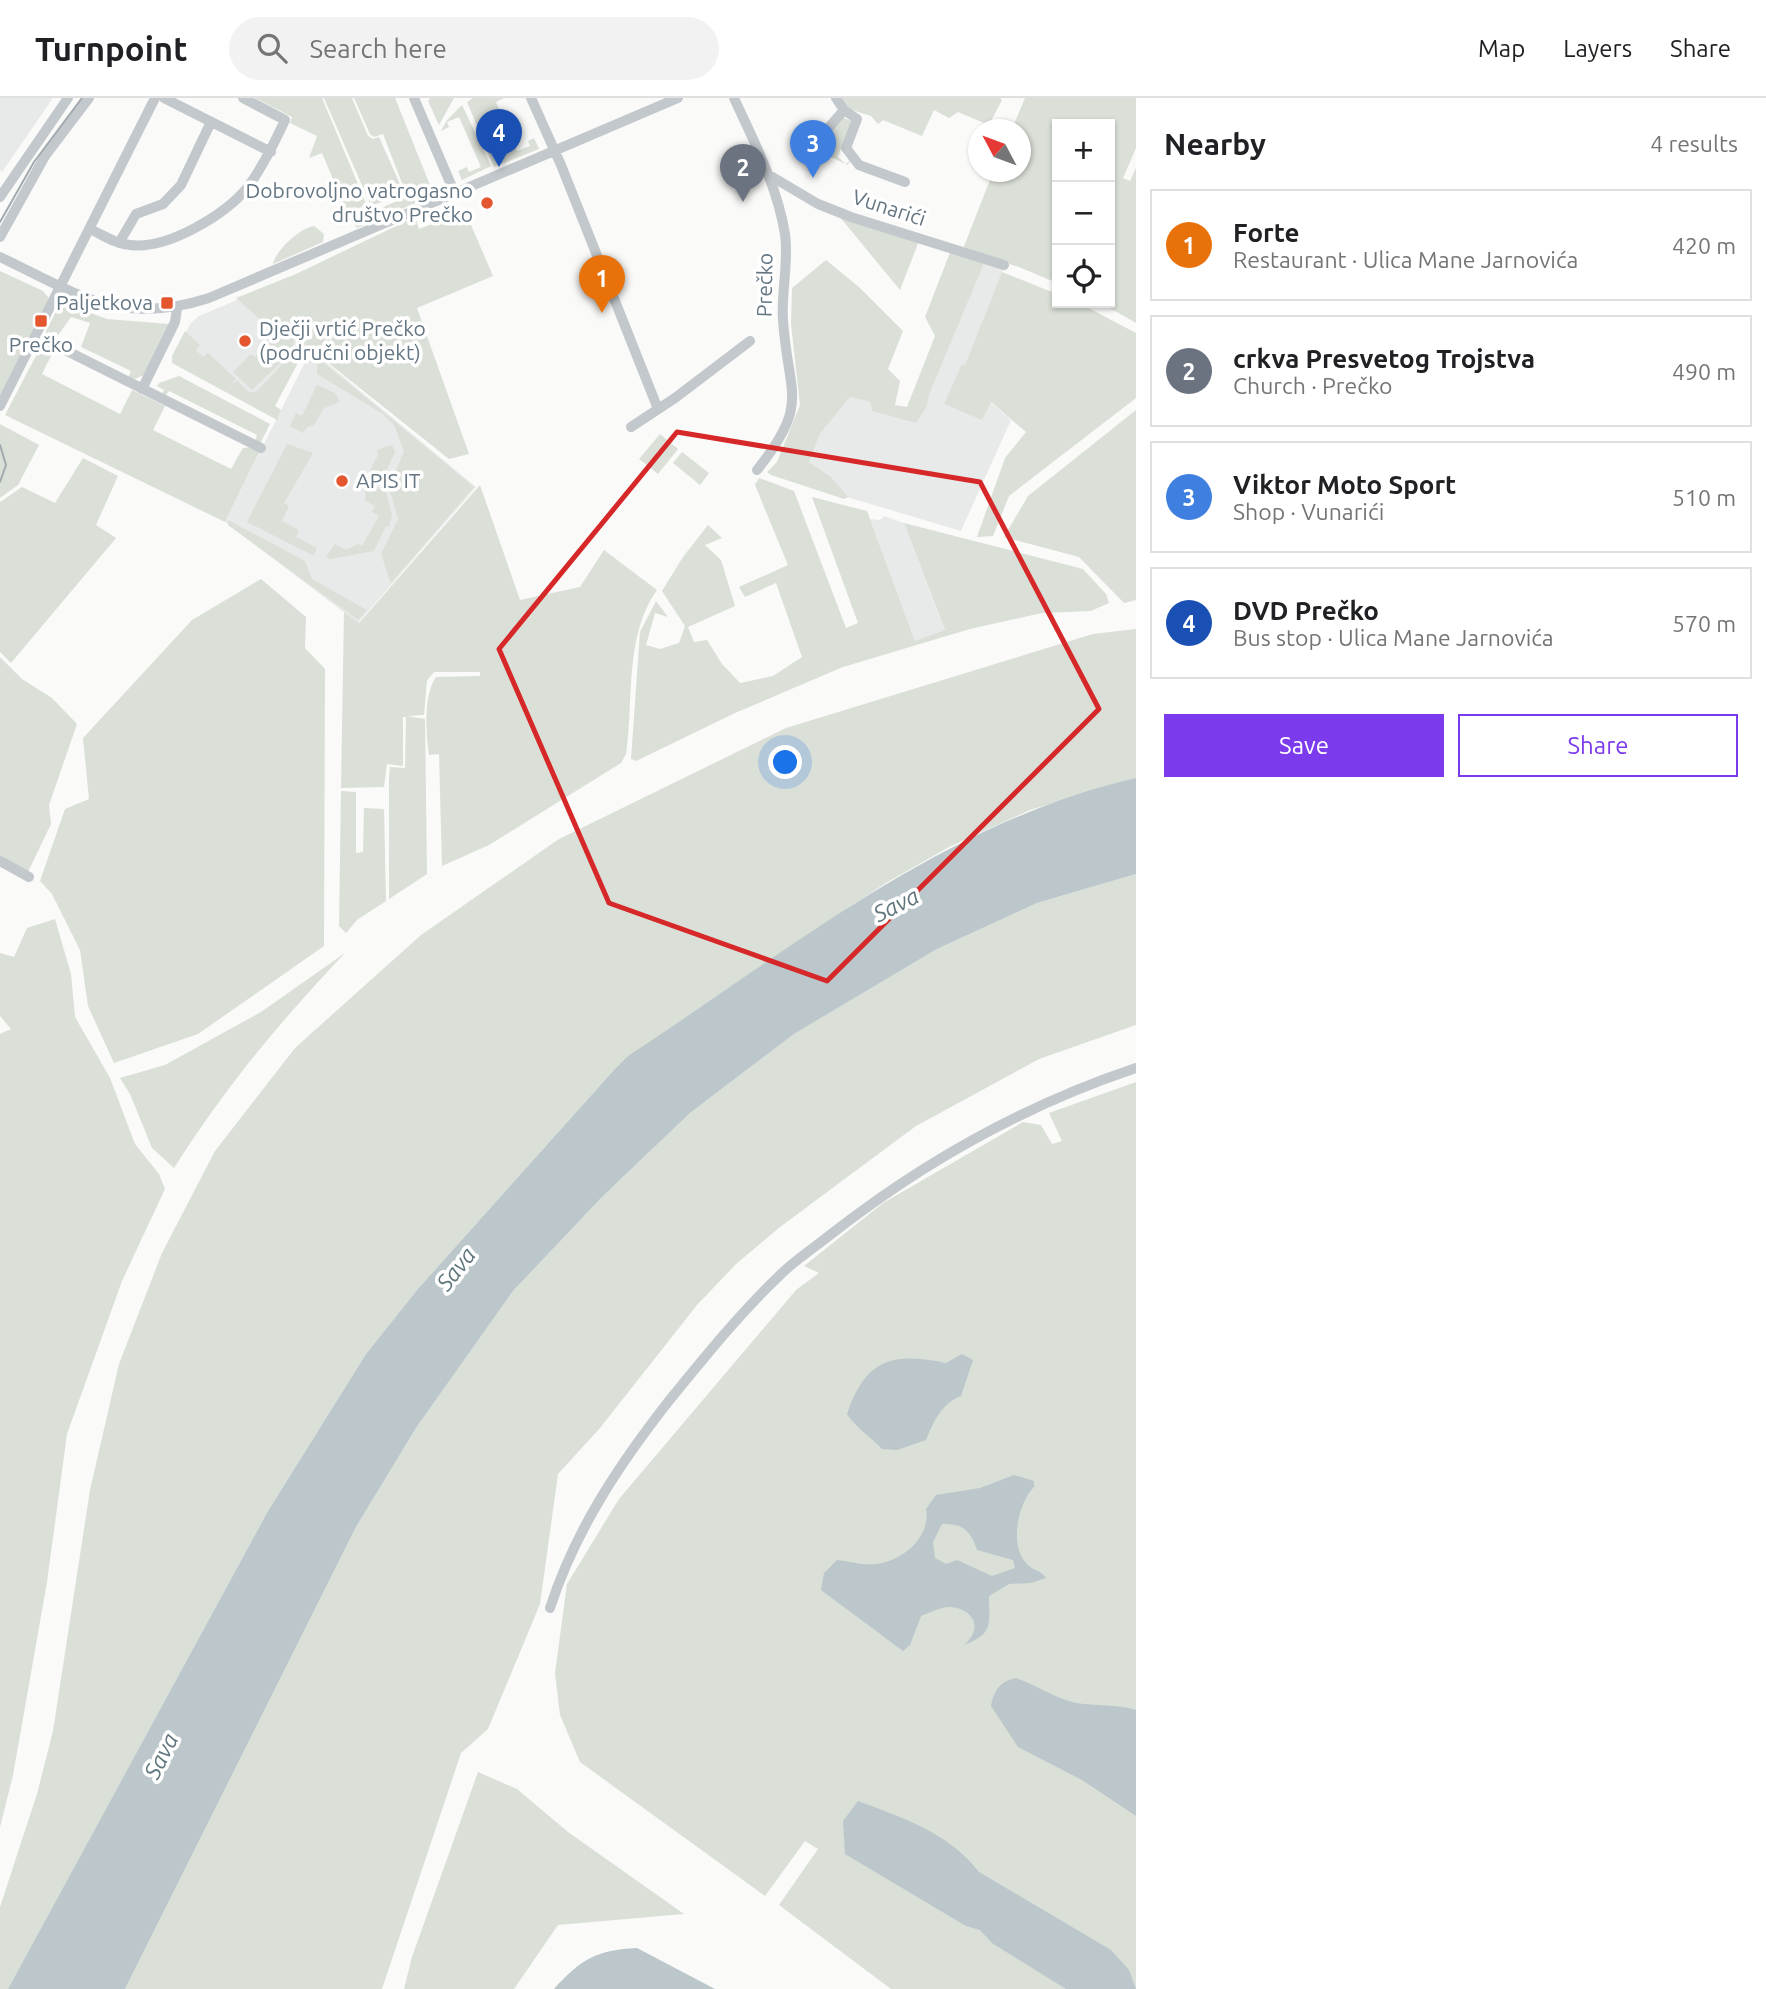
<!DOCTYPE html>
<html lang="en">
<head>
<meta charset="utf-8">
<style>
	:root { --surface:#fff; --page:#f2f2f2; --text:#202124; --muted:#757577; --line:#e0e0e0; --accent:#7c3aed }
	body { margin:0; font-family:Ubuntu,sans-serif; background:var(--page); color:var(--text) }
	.controls { position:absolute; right:21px; top:21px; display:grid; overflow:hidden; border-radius:0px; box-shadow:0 2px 5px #0004 }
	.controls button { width:63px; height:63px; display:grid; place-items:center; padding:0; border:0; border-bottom:2px solid var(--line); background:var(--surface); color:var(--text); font:35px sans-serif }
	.compass { position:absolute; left:968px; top:21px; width:63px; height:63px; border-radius:50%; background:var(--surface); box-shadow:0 2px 5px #0004; rotate:311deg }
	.you { position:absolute; left:786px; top:665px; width:24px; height:24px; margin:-18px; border:5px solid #fff; border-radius:50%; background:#1a73e8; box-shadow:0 0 0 10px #1a73e833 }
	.badge { display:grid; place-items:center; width:46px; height:46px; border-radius:50%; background:var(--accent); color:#fff; font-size:23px; font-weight:700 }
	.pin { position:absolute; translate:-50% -58px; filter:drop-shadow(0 2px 4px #0008) }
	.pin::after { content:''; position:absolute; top:37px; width:24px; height:21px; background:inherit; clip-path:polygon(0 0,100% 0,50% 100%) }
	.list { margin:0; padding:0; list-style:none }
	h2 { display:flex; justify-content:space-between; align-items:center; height:91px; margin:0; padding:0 28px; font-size:30px }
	h2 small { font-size:23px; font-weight:400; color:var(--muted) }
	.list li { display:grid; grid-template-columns:46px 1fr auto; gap:21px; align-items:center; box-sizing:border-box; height:112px; margin:0 14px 14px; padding:0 14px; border:2px solid var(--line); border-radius:0px }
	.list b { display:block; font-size:26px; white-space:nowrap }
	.list p { margin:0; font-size:23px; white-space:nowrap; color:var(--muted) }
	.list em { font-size:23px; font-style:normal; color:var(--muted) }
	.actions { display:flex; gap:14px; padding:21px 28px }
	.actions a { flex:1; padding:16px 0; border:2px solid var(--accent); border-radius:0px; text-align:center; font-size:24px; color:var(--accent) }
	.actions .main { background:var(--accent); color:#fff }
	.icon { flex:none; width:38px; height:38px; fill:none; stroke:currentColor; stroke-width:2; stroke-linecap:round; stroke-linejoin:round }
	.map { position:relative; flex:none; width:1136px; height:1891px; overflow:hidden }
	header { display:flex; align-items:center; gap:42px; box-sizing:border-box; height:98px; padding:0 35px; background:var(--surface); border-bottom:2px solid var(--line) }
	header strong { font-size:33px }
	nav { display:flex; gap:38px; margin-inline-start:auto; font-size:24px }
	.search { width:490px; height:63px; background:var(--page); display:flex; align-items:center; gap:18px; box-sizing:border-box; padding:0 24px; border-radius:38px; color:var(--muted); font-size:26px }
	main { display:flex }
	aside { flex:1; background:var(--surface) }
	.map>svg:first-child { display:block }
	.built { fill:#e8e9e9 }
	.green { fill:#dadfd7 }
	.water { fill:#bbc7cb; fill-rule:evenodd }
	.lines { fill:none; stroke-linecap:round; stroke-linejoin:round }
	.minor { stroke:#c3c8cc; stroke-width:10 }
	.tram { stroke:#a2aab0; stroke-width:2 }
	.marked { fill:none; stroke:#d62828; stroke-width:5; stroke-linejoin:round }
	.poi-dot { fill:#e4572e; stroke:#fff; stroke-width:2.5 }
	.labels { text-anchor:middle; stroke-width:7; stroke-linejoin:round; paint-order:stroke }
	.poi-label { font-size:21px; fill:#657683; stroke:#fff; text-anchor:end }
	.street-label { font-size:21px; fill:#657683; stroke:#fff }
	.water-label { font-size:23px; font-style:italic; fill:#60757c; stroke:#fff }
</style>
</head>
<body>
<header>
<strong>Turnpoint</strong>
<div class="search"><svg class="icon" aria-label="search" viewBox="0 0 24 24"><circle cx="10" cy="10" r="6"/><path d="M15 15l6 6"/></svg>Search here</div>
<nav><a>Map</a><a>Layers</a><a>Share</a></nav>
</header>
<main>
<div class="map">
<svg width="1136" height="1891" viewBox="0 0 1136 1891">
	<rect width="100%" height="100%" fill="#fafaf8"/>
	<path class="built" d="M0 0H53L2 74 0 72Z
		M985 163 1004 170 965 267 962 266 990 304 1011 322 961 433 847 399 831 379 809 364 820 336 850 299 870 304 872 313 927 308 929 297Z
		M296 177 316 227 274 309 175 259 190 226 199 218Z
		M311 252 476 389 358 525 225 424Z
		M884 418 904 425 945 533 915 543 870 421 880 422Z"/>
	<path class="green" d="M255 0H322L370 115 415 95 414 92 422 89 405 93 383 36 374 39 370 36 354 0H395L434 97 357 130 349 119 322 55 309 60 317 38 290 25 292 19Z
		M324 0H352L368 38 373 41 379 39 404 95 371 108Z
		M430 0H454L439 27 428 3Z
		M473 0H504L496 4 517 53 530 48 528 43 534 40 539 51 494 69 467 4Z
		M842 0H1000L1002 2 989 27 958 14 949 20 934 12 922 38 883 22 878 26 871 18 849 11Z
		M1025 0H1136V50L1123 80 1130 83 1136 70V225L1101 205H1110V26H1057V185L1019 169 963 151 993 74H1020V32L1012 31Z
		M462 7 491 68 462 82 458 73 467 69 469 74 481 69 459 19 447 24 449 29 441 33 447 22Z
		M842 19 851 23 838 59 846 66 850 62 848 67 820 54 825 38Z
		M465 113 493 178 417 210 469 356 449 361 307 248 275 308 281 312 277 322 172 265V258L185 233 200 247 196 252 203 259 208 255 236 281 232 285 238 283 249 294H256L304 243 312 225 303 217 295 222 293 253 252 292 233 274 251 256 255 259 272 241 275 244 280 239 236 200 296 176 415 119 419 131Z
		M839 118 919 143 900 192Z
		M314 128 324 136 323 144 273 166C276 152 300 130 314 128Z
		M951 152 985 163 929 297 927 308 916 325 872 313 870 304 850 299 820 336 809 364 831 379 848 399 844 401 771 377 767 374 777 364 800 307 791 226 792 190 826 162 859 189 903 233 888 271 900 283 895 307 907 309 935 238 925 219Z
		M0 173 43 193 49 200 0 297Z
		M1002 174 1057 196V205H1079L1136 235V300L1009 398 993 438 977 439 1005 360 1026 334 991 304 982 322 944 306 962 266 965 267Z
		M61 204 107 221 169 226 144 277 135 281 128 280 131 273 81 249 90 225 71 219 54 243 49 240 46 248 39 247Z
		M40 250 54 252 42 276 120 316 132 292 165 308 153 332 231 371 243 350 252 349 260 353 225 424 5 317Z
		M312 255 474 389 391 485 381 456 398 421 389 389 404 353 394 327 383 316 317 276V267L309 261Z
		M179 278 270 326 260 346 255 343 257 337 169 293 165 298 162 296 164 292 157 288 159 285Z
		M317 287 335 295 340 304 324 310 314 327 307 329 303 335 290 328 296 315 302 318Z
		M1136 312V502L1124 505 1079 459 1004 439 1028 398Z
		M0 326 39 347 18 387 0 400Z
		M660 336 678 351 658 376 639 361Z
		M287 346 313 355 284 405 289 408 282 423 299 432 296 439 317 450 314 458 247 424Z
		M392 347 395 354 382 382 369 374 378 357 377 352Z
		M682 354 709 375 700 387 673 365Z
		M83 360 118 378 96 427 116 440 11 565 0 554V404L22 389 55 405Z
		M759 380 794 393 846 530 858 525 812 399 867 413 915 543 945 532 904 425 1083 471 1106 496 1109 505 1091 513 1042 515 970 531 843 569 735 615 636 663 631 661 640 534 656 503 668 519 655 515 646 547 660 551 679 545 685 528 662 493 683 459 708 427 722 440 705 447 721 462 735 508 688 529 694 544 707 542 722 566 740 585 773 578 802 559 776 485 745 499 739 489 788 467 755 387Z
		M365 384 386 394 392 417 389 429 386 428 374 453 330 461 326 459 335 446 346 452 358 446 362 448 379 418 372 414 375 408 365 402Z
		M480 387 520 502 580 489 604 452 657 492C624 538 634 602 626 656L621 665 489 747 442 768 439 656 429 657C426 635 423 598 436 579L480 578V574H434L427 583 424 617 407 618 425 621 427 776 389 801V678L390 669 405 670 406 619H403V668L387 666 384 689 341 690 344 514 359 525Z
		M228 422 305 463 312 481 367 512 358 522 228 427Z
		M261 481 306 519 305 550 325 571 324 848 198 936 114 965 88 908 80 852 52 796 40 783 65 711 89 701 83 640 192 522Z
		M1136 531V680L1030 712 949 749 886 785 767 864 613 973 417 1192 366 1256 268 1413 12 1884 8 1891H0V1809L37 1696 53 1633 90 1392 119 1266 162 1155 215 1053 295 950 421 837 559 741 786 630 1093 536Z
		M0 559 22 581 52 600 77 626 49 707 51 726 28 774 0 761Z
		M341 693 356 694V755L363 754 364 710 384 711 386 803 357 822 346 835 339 828Z
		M1136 776V927L1039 961 916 1028 780 1129 736 1166 697 1207 600 1330 558 1376 540 1506 488 1631 461 1655 382 1891H125L356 1429 416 1330 513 1193 602 1099 690 1015 794 936 937 851 1037 805Z
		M55 821 71 876 75 919 110 980 135 1046 159 1076 165 1091 122 1183 67 1336 47 1484 13 1677 0 1729V936L11 931 0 918V855L14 859 27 830Z
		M345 855C278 926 226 988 174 1070L152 1050 130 996 120 980 165 967 261 914Z
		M1136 984V1891H891L779 1807 818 1751 805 1743 765 1798 580 1664 560 1617 555 1575 567 1486 619 1401 796 1192 819 1175 804 1168 883 1105 1023 1024 1041 1027 1052 1046 1062 1043 1049 1015Z
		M478 1674 517 1691 568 1734 684 1816 558 1827 514 1891H404L412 1859Z"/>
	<path class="water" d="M1136 680V776L1037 805 937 851 794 936 690 1015 602 1099 513 1193 416 1330 356 1429 125 1891H8L268 1413 366 1256 417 1192 613 973 628 958C790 852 944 724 1136 680Z
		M962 1256 973 1262 961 1298C941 1306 934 1323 926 1342L897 1352 882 1351C870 1338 856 1330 847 1316 866 1261 892 1254 946 1265Z
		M1014 1377 1034 1383V1389C1018 1405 1008 1449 1028 1467 1034 1473 1041 1472 1046 1480L1031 1485 1009 1486 989 1498C989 1527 994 1535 964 1547 985 1530 972 1508 947 1509 939 1510 929 1515 921 1518L910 1547 903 1553 821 1492 824 1475 837 1462C849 1463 864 1468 876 1466 903 1463 931 1439 926 1411L936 1397 980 1390ZM942 1426C963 1425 971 1433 977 1452L1013 1462 1015 1470 992 1478 957 1462 946 1466 935 1460 933 1444Z
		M1016 1580C1037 1587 1054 1600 1076 1605 1096 1608 1116 1606 1136 1612V1718L1082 1682 1018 1649 991 1608C994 1593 1000 1583 1016 1580Z
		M858 1703C903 1720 948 1734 979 1774L1111 1852 1129 1872 1136 1891H1066L992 1845 980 1832 966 1828 845 1756 843 1723Z
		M637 1850 715 1891H554C581 1861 597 1852 637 1850Z"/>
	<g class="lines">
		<path class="minor" d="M164 0 271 54
			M414 0 455 96
			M531 0 561 67 658 311
			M734 0C754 44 777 87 785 136 789 164 781 194 783 222 788 298 811 304 757 372
			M844 12 857 21 846 50 859 67 905 84
			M824 35 844 12 836 0
			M769 77 818 106 851 119 1004 167
			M0 99 68 0
			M90 131C103 137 115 146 130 147 167 152 225 117 248 89 263 68 274 46 285 22L243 0
			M0 139 45 58 89 0
			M119 145 136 116 163 106 181 87 210 26
			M0 159C78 196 119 229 209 200L678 0
			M51 245 261 350
			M142 291 175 224 177 210
			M0 308 155 0
			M631 329 675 300 750 243
			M0 763 29 779
			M550 1510C575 1433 618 1368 668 1304 703 1261 740 1215 780 1177 795 1162 814 1150 830 1137 922 1065 1025 1007 1136 970"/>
		<path class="tram" d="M0 124 34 64 82 0
			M0 347 6 367 0 384"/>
	</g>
	<path class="marked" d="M677 334 980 384 1099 611 827 883 609 805 499 551Z"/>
	<g class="poi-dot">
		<circle cx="487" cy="105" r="7"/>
		<rect x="160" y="198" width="14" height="14" rx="3.5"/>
		<rect x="34" y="216" width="14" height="14" rx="3.5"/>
		<circle cx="245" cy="243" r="7"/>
		<circle cx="342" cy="383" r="7"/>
	</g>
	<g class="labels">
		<g class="poi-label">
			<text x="473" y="100">Dobrovoljno vatrogasno<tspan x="473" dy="24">društvo Prečko</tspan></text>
			<text x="153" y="212">Paljetkova</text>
			<text x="259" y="238" text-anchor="start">Dječji vrtić Prečko<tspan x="259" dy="24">(područni objekt)</tspan></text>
			<text x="41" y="254" text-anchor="middle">Prečko</text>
			<text x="356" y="390" text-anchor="start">APIS IT</text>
		</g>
		<g class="street-label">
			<text transform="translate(889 110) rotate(18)" y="7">Vunarići</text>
			<text transform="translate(765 187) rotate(-89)" y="7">Prečko</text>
		</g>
		<g class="water-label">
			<text transform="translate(896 807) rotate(-27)" y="8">Sava</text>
			<text transform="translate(456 1171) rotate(-52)" y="8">Sava</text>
			<text transform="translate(161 1658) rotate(-63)" y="8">Sava</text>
		</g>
	</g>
</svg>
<div class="controls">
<button>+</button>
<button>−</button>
<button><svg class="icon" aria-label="locate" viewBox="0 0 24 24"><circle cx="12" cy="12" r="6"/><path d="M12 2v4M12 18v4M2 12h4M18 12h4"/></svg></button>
</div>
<svg class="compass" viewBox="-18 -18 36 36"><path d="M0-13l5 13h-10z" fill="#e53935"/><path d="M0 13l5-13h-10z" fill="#757577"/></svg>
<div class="you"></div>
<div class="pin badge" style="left:602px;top:215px;background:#e8710a">1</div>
<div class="pin badge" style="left:743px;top:104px;background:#6b7280">2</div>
<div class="pin badge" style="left:813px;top:80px;background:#3f7fe0">3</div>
<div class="pin badge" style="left:499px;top:69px;background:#1a4fb4">4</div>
</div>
<aside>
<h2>Nearby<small>4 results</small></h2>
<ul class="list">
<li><span class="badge" style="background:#e8710a">1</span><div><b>Forte</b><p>Restaurant · Ulica Mane Jarnovića</p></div><em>420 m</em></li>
<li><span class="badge" style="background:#6b7280">2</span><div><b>crkva Presvetog Trojstva</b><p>Church · Prečko</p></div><em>490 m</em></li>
<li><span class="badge" style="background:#3f7fe0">3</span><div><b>Viktor Moto Sport</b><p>Shop · Vunarići</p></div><em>510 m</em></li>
<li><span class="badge" style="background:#1a4fb4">4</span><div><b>DVD Prečko</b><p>Bus stop · Ulica Mane Jarnovića</p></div><em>570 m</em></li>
</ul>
<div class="actions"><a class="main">Save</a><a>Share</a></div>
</aside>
</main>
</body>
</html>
